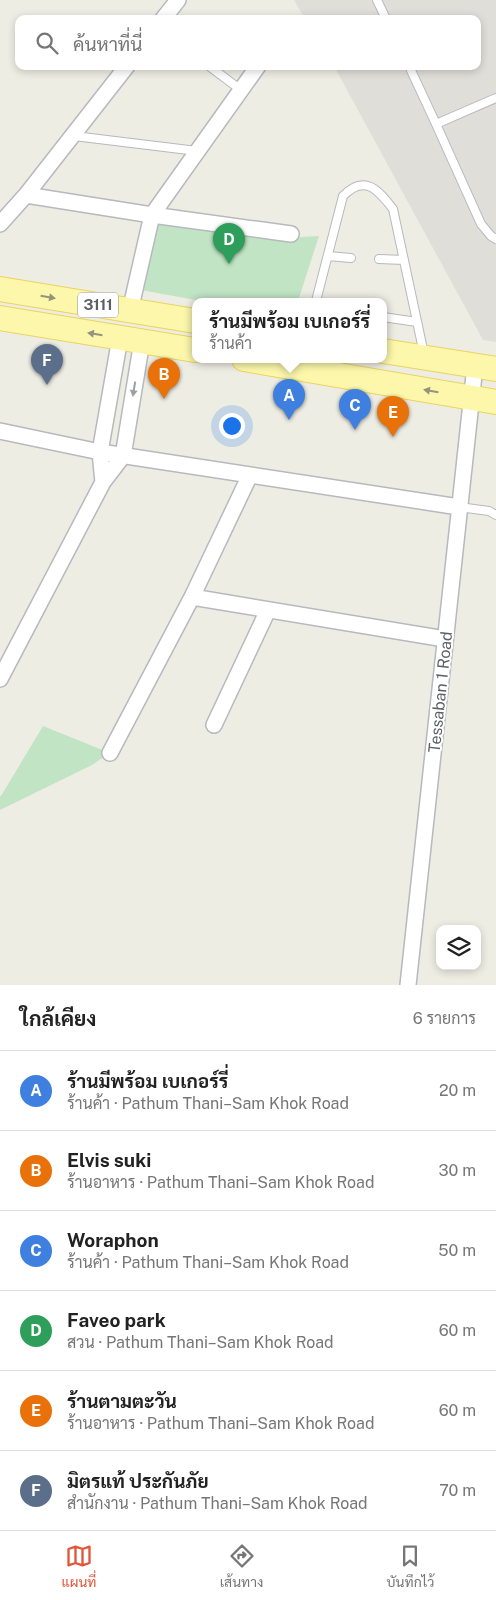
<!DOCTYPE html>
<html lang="th">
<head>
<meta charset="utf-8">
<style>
	:root { --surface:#fff; --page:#f2f2f2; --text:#222; --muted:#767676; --line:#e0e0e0; --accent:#e25536 }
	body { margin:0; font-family:"Public Sans",Sarabun,sans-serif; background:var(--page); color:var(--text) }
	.controls { position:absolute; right:15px; bottom:15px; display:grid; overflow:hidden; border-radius:10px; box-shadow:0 2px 8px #0003 }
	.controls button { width:45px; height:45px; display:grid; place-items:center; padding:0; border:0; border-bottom:1px solid var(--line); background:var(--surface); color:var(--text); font:25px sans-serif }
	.you { position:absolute; left:231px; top:425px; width:18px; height:18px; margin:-12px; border:4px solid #fff; border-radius:50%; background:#1a73e8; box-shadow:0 0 0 8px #1a73e833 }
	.badge { display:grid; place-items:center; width:32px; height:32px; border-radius:50%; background:var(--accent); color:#fff; font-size:16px; font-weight:700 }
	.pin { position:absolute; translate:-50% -41px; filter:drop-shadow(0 1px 2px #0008) }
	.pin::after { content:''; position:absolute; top:26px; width:18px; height:15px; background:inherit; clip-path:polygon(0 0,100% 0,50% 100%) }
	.popup { position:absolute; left:192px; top:298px; width:195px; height:65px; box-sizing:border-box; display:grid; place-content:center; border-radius:10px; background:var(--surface); filter:drop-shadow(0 1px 4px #0005); font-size:16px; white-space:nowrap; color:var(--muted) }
	.popup b { font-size:19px; color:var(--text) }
	.popup::after { content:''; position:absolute; left:50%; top:100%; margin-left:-10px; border:10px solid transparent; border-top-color:var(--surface) }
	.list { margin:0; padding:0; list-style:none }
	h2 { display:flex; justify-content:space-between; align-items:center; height:65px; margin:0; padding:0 20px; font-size:21px }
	h2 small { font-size:16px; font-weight:400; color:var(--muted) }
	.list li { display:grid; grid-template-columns:32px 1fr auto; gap:15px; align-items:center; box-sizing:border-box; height:80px; padding:0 20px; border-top:1px solid var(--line) }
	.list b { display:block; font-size:19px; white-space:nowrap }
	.list p { margin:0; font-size:16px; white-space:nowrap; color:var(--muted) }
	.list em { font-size:16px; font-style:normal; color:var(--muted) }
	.icon { flex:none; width:28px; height:28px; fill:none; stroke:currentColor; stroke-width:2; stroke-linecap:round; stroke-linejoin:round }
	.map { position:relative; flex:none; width:496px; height:985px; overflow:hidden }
	.search { position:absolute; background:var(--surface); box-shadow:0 2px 8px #0003; left:15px; right:15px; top:15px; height:55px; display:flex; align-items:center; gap:12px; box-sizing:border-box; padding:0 18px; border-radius:10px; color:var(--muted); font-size:19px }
	.sheet { height:545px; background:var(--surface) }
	nav { display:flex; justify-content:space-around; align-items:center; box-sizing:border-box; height:70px; border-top:1px solid var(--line); background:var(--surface); font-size:14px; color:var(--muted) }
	nav a { display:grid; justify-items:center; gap:2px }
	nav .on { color:var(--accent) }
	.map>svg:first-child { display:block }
	.industrial { fill:#e0ded8 }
	.green { fill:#c1e4c5 }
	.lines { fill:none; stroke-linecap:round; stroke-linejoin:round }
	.service-casing { stroke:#b6b9bd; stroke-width:10 }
	.minor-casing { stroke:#b6b9bd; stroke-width:18 }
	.primary-casing { stroke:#ebd35f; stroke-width:26 }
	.service { stroke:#fff; stroke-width:8 }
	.minor { stroke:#fff; stroke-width:15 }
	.primary { stroke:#fcf7ab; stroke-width:24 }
	.oneway { fill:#94947d }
	.oneway2 { fill:#9d9fa2 }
	.labels { text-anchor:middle; stroke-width:4; stroke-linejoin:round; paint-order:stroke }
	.shield { fill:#fff; stroke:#8d8f92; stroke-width:1 }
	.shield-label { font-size:15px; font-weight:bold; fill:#5c5f64 }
	.street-label { font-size:16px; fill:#5c5f64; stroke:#fff }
</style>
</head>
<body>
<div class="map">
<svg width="496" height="985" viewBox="0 0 496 985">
	<rect width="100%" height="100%" fill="#eeede4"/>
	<path class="industrial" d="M294 0H496V342L483 340 334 66H477V19H305Z"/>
	<path class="green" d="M157 221 283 238 319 236 298 301H201L141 290Z
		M43 726 110 753 92 765 0 810V796H1Z"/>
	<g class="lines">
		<g class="service-casing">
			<path id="service" d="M377 0 386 19
				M209 66 241 90
				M409 66 436 124 496 98
				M436 124 481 224 491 236 496 239
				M74 136 197 151
				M328 256 351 258
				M379 259 404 260
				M316 301 343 196C365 173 379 191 393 209L424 354
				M383 317 417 322
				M459 507 489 511 496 515"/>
		</g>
		<g class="minor-casing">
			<path id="minor" d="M163 19 178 0
				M26 195 152 215 291 234
				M0 224 26 195 127 66
				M130 311 152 215 258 66
				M0 431 100 452 459 507
				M103 482 100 452 120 338
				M192 597 445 639
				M0 679 103 482 123 456 142 341
				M214 725 268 610
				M110 753 192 597 250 475
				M408 985 475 366"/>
		</g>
		<g class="primary-casing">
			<path id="primary" d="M0 289 195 321
				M0 318 195 350
				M383 351 496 369
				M244 359 496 402"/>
		</g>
		<use href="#service" class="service"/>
		<use href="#minor" class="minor"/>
		<use href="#primary" class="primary"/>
	</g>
	<defs><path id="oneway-solid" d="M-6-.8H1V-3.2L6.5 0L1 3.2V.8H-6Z" transform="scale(1.25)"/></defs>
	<g class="oneway">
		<use href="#oneway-solid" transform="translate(48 297) rotate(10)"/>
		<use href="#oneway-solid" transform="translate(95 334) rotate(-171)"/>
		<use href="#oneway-solid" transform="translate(431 391) rotate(-170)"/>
	</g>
	<use class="oneway2" href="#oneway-solid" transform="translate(134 389) rotate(99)"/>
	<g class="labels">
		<rect class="shield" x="78" y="292.5" width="40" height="25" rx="4"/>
		<g class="shield-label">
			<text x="98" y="310">3111</text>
		</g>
		<g class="street-label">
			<text transform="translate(440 692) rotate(-84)" y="6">Tessaban 1 Road</text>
		</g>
	</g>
</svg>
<div class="controls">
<button><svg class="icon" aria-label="layers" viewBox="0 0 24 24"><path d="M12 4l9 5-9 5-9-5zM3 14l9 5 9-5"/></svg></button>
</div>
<div class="you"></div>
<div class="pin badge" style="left:289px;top:420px;background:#3f7fe0">A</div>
<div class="popup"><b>ร้านมีพร้อม เบเกอร์รี่</b>ร้านค้า</div>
<div class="pin badge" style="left:164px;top:399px;background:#e8710a">B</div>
<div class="pin badge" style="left:355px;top:430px;background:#3f7fe0">C</div>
<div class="pin badge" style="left:229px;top:264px;background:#2e9e5b">D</div>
<div class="pin badge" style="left:393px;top:437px;background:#e8710a">E</div>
<div class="pin badge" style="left:47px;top:385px;background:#5c6f8a">F</div>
<div class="search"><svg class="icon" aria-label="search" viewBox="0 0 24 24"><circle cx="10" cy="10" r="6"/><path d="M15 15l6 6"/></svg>ค้นหาที่นี่</div>
</div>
<section class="sheet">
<h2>ใกล้เคียง<small>6 รายการ</small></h2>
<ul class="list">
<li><span class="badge" style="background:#3f7fe0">A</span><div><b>ร้านมีพร้อม เบเกอร์รี่</b><p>ร้านค้า · Pathum Thani–Sam Khok Road</p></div><em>20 m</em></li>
<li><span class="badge" style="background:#e8710a">B</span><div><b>Elvis suki</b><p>ร้านอาหาร · Pathum Thani–Sam Khok Road</p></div><em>30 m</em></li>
<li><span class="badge" style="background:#3f7fe0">C</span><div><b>Woraphon</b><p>ร้านค้า · Pathum Thani–Sam Khok Road</p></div><em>50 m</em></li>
<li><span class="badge" style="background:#2e9e5b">D</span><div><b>Faveo park</b><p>สวน · Pathum Thani–Sam Khok Road</p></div><em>60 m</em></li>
<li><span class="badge" style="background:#e8710a">E</span><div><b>ร้านตามตะวัน</b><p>ร้านอาหาร · Pathum Thani–Sam Khok Road</p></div><em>60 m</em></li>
<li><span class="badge" style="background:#5c6f8a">F</span><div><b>มิตรแท้ ประกันภัย</b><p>สำนักงาน · Pathum Thani–Sam Khok Road</p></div><em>70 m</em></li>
</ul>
</section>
<nav>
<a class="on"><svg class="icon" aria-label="map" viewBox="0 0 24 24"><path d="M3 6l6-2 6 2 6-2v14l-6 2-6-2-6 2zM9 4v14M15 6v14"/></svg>แผนที่</a>
<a><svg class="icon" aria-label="directions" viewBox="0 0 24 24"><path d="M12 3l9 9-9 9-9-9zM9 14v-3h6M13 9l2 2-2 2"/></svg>เส้นทาง</a>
<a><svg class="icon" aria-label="saved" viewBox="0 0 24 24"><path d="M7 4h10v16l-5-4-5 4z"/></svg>บันทึกไว้</a>
</nav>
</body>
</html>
